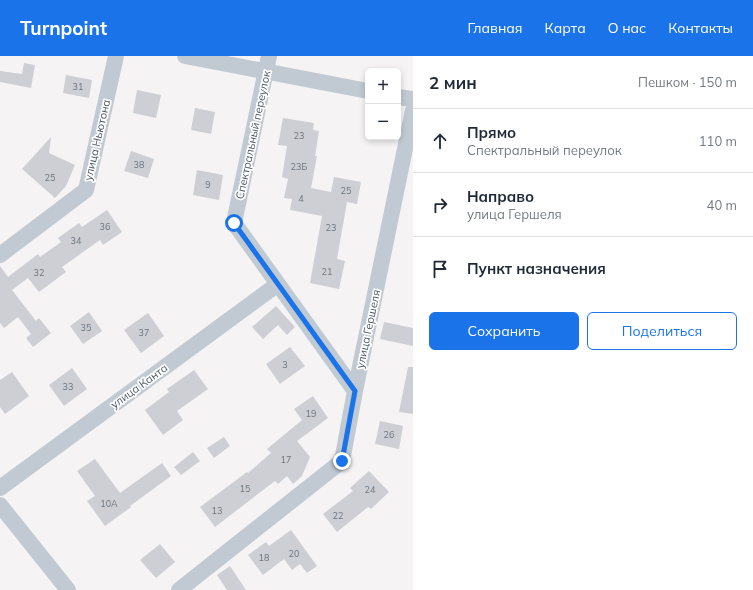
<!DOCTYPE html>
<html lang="ru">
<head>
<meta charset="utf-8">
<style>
	:root { --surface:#fff; --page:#f6f6f7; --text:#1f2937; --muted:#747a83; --line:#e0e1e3; --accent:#1a73e8 }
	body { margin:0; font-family:Mulish,sans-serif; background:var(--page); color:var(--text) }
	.controls { position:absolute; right:12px; top:12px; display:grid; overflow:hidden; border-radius:6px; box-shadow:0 2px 6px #0003 }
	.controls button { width:36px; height:36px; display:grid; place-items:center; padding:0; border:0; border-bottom:1px solid var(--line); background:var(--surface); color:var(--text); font:20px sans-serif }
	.stop { position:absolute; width:12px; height:12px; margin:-9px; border:3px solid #1a73e8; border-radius:50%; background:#fff }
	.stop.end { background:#1a73e8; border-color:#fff; box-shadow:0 1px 4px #0008 }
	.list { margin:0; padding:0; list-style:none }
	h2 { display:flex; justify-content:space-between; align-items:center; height:52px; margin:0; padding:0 16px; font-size:17px }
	h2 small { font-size:13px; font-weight:400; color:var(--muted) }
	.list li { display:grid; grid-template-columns:26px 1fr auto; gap:12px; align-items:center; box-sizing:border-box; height:64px; padding:0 16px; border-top:1px solid var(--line) }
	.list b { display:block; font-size:15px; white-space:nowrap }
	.list p { margin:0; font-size:13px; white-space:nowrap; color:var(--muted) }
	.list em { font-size:13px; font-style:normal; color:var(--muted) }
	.actions { display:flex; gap:8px; padding:12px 16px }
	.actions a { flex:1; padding:9px 0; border:1px solid var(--accent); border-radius:6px; text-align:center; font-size:14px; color:var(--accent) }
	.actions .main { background:var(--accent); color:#fff }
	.icon { flex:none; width:22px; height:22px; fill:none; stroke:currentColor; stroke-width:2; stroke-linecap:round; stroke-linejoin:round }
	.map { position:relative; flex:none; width:413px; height:534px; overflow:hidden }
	header { display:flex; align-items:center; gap:24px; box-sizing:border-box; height:56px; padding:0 20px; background:var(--accent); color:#fff }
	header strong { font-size:19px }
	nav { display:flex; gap:22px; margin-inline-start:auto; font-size:14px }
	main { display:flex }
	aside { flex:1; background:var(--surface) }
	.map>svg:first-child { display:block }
	.building { fill:#cdcfd5 }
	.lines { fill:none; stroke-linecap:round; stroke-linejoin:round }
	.minor { stroke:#c1cad2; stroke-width:16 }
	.route { stroke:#1a73e8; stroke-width:5 }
	.labels { text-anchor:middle; stroke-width:3.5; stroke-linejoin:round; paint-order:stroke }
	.number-label { font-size:9px; fill:#6b747e }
	.street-label { font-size:11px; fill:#4a5661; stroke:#fff }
</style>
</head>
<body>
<header>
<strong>Turnpoint</strong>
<nav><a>Главная</a><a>Карта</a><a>О нас</a><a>Контакты</a></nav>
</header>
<main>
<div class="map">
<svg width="413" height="534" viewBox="0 0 413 534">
	<rect width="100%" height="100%" fill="#f5f3f3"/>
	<path class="building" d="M24 7 35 9 31 32 0 26V15L22 18Z
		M66 19 92 24 89 42 63 37Z
		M137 34 161 39 156 62 133 57Z
		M195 52 215 56 211 78 191 74Z
		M283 62 314 67 313 74 319 75 315 100H317L311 132 331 136 334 121 361 126 357 148 347 146 337 203 345 205 339 233 310 227 322 160 290 154 292 143 284 142 288 123 282 121 287 90 278 89Z
		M51 81 49 97 75 109 66 130 55 142 22 113Z
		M131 95 154 103 148 122 124 115Z
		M197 114 223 119 219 144 193 139Z
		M107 154 122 176 103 189 100 184 62 211 66 216 39 236 28 222 12 234 36 265 39 262 51 277 33 291 26 282 31 278 18 261 4 272 0 267V210L8 221 38 198 40 201 61 186 58 182 79 167 82 171Z
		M276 250 295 271 287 279 278 269 263 283 252 271Z
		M89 256 102 275 83 288 70 270Z
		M148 257 164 280 141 297 124 274Z
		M384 266 413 272V290L380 283Z
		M290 291 305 310 280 328 266 308Z
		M408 311H413V358L399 356Z
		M72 312 87 333 64 350 49 329Z
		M194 314 208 333 177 355 183 364 163 379 145 354 169 336 167 333Z
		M12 316 29 340 5 358 0 351V324Z
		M313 340 328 362 297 385 310 401 302 420 293 428 287 420 278 428 275 425 215 471 200 451 247 416 248 417 271 397 267 393 302 364 294 353Z
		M380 365 403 370 399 393 375 388Z
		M224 381 230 390 214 402 207 392Z
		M193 396 200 405 181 419 174 411Z
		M95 403 120 437 162 407 171 420 130 450 131 451 105 470 87 445 95 440 77 415Z
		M369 415 389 436 371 453 368 451 337 476 323 458 353 435 350 432Z
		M291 474 317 510 307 517 300 508 292 514 284 503 263 519 248 499 266 486 269 490Z
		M160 488 175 506 156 522 140 504Z
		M230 510 246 534H227L217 519Z"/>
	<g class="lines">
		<path class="minor" d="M185 0 368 35
			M269 0 234 167 355 335
			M398 41 413 43
			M0 199 86 134 116 0
			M0 432 278 228
			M0 449 68 534
			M179 534 342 405 355 335 413 54"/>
	</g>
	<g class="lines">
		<path class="route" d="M234 167 355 335 342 405"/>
	</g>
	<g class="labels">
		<g class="number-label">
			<text x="78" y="34">31</text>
			<text x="299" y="83">23</text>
			<text x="139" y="112">38</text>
			<text x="299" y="114">23Б</text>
			<text x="50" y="125">25</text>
			<text x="208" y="132">9</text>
			<text x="346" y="138">25</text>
			<text x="301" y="146">4</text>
			<text x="105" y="174">36</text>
			<text x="331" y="175">23</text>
			<text x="76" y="188">34</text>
			<text x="327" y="219">21</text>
			<text x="39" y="220">32</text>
			<text x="86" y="275">35</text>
			<text x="144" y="280">37</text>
			<text x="285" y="312">3</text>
			<text x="68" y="334">33</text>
			<text x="311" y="361">19</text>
			<text x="389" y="382">26</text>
			<text x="286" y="407">17</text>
			<text x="245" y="436">15</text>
			<text x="370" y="437">24</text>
			<text x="109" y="451">10А</text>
			<text x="217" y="458">13</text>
			<text x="338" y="463">22</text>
			<text x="294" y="501">20</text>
			<text x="264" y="505">18</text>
		</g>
		<g class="street-label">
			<text transform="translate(253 79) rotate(-78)" y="4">Спектральный переулок</text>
			<text transform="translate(97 84) rotate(-77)" y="4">улица Ньютона</text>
			<text transform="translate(368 273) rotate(-78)" y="4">улица Гершеля</text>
			<text transform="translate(139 330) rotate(-36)" y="4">улица Канта</text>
		</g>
	</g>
</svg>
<div class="controls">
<button>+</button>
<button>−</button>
</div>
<div class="stop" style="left:234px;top:167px"></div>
<div class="stop end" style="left:342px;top:405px"></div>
</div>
<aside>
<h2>2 мин<small>Пешком · 150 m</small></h2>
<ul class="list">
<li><svg class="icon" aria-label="ahead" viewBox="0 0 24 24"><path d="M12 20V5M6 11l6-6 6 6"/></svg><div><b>Прямо</b><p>Спектральный переулок</p></div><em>110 m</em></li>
<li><svg class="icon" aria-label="right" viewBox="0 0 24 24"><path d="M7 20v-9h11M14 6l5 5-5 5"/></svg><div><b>Направо</b><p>улица Гершеля</p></div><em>40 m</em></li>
<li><svg class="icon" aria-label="arrive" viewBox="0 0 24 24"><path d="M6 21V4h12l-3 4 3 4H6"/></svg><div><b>Пункт назначения</b></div></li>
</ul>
<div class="actions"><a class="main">Сохранить</a><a>Поделиться</a></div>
</aside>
</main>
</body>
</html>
